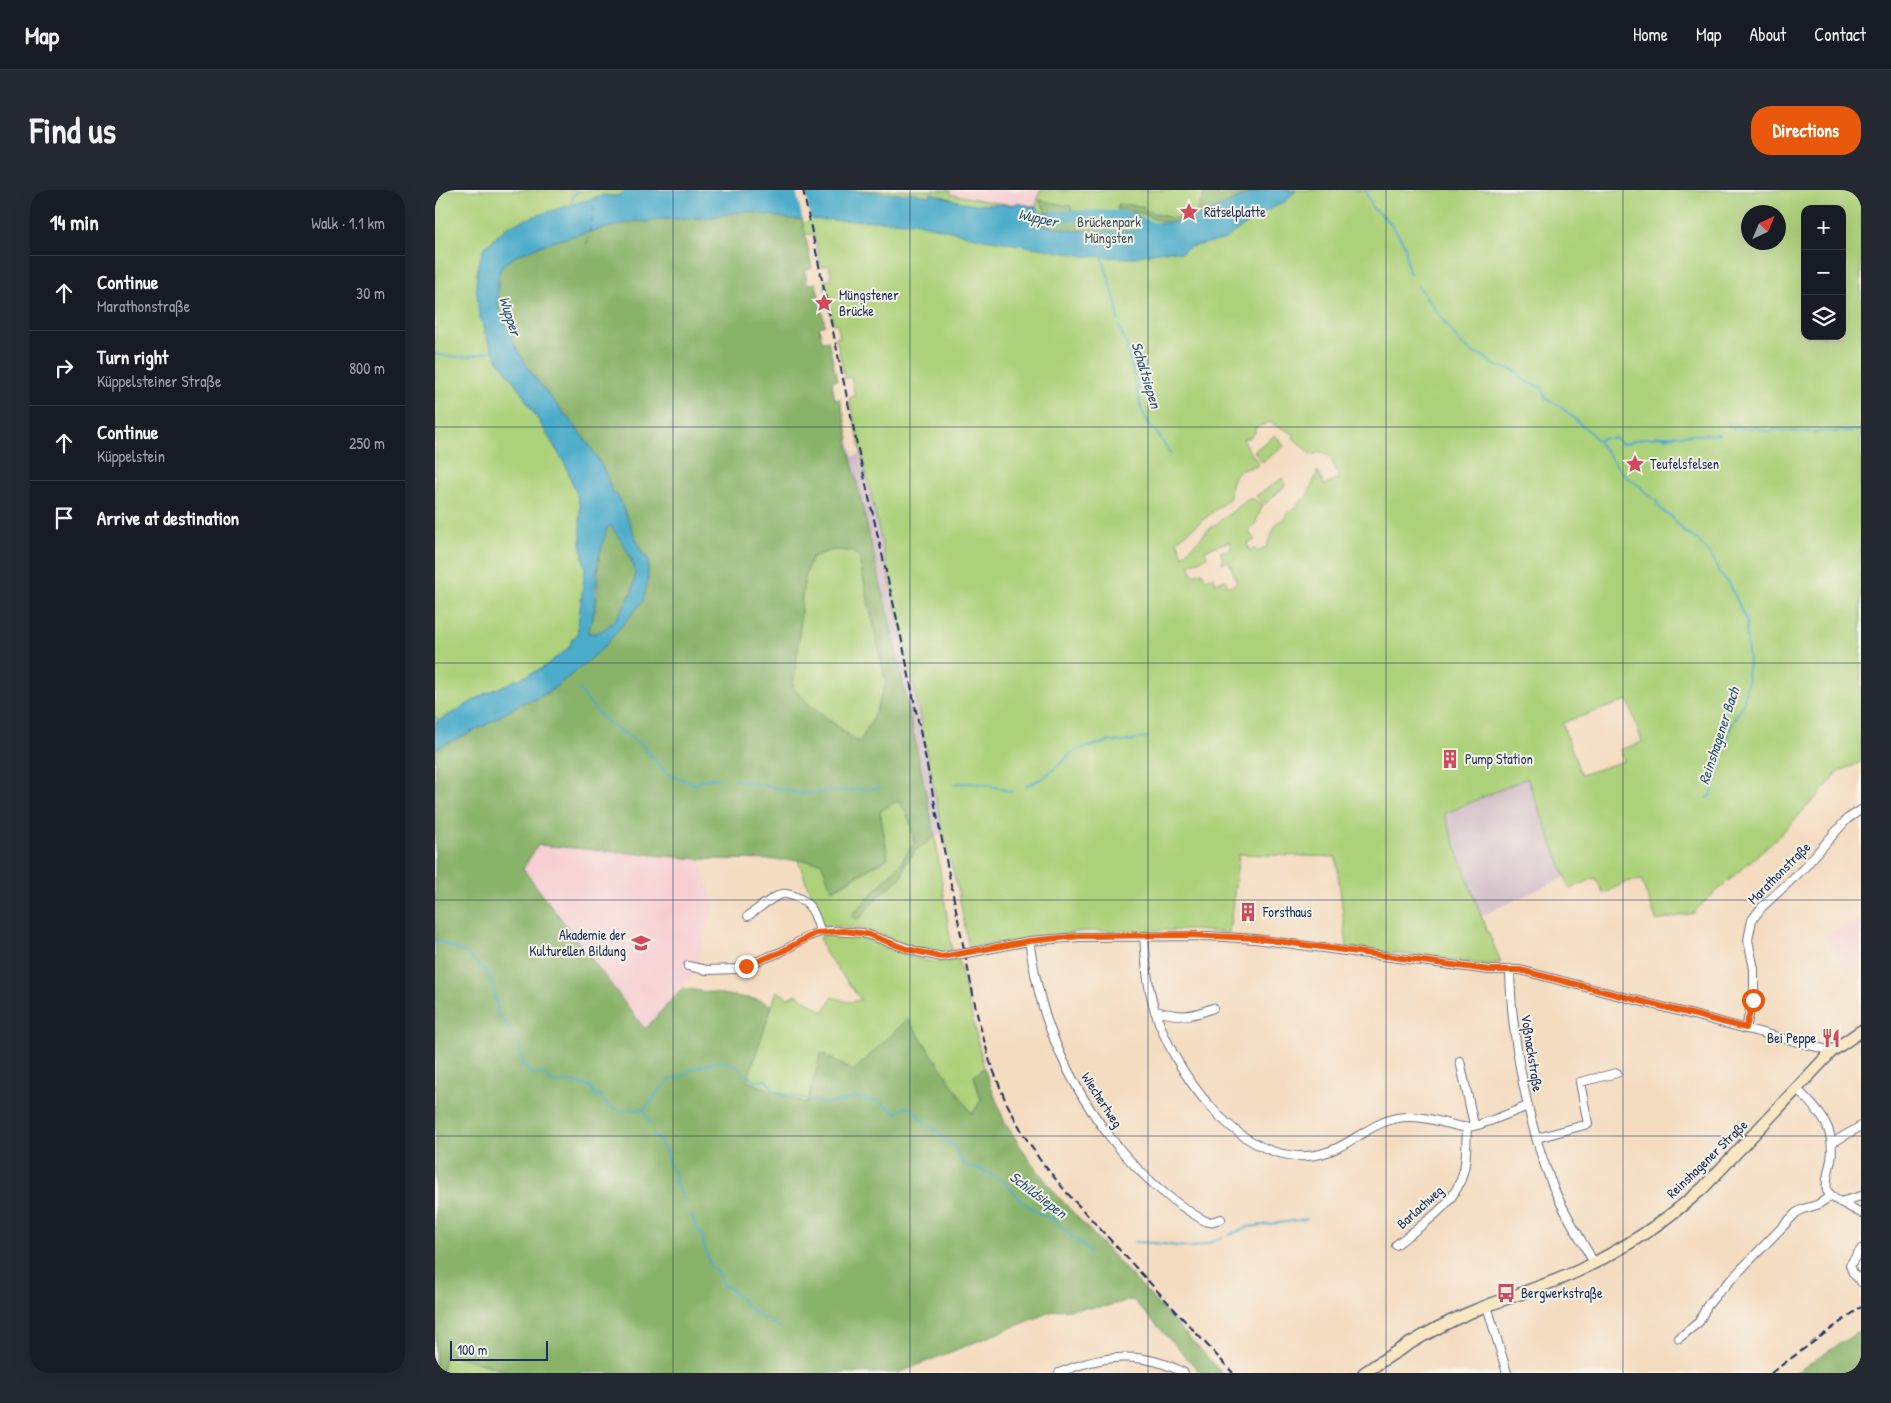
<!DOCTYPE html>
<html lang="en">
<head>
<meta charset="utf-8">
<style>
	:root { --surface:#171b24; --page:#242831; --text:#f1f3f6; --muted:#9ea1a6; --line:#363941; --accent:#ea580c }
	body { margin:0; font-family:"Patrick Hand",sans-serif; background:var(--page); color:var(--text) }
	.controls { position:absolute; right:15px; top:15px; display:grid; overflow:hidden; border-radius:10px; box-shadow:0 5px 20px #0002 }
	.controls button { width:45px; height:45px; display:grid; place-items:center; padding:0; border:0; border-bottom:1px solid var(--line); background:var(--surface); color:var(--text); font:25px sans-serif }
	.compass { position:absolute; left:1306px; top:15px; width:45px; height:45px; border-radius:50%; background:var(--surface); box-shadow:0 5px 20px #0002; rotate:44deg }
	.scale { position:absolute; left:15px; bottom:12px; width:98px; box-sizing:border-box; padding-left:5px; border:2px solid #1b2f5e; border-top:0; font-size:14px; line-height:18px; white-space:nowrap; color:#1b2f5e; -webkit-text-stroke:4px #f7f3e8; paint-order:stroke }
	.stop { position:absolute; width:15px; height:15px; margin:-11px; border:4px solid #ea580c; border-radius:50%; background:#fff }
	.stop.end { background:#ea580c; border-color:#fff; box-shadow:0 1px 5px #0008 }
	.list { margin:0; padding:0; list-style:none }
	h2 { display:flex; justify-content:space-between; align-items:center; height:65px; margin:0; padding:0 20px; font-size:21px }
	h2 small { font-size:16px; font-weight:400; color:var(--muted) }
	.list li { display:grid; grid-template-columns:32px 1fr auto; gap:15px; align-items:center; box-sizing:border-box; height:75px; padding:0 20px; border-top:1px solid var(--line) }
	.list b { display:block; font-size:19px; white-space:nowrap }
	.list p { margin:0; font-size:16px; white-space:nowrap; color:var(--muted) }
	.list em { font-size:16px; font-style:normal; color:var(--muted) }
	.icon { flex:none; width:28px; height:28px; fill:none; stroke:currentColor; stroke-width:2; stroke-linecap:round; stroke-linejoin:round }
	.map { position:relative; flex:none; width:1426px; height:1183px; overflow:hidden; border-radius:20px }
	header { display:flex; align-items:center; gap:30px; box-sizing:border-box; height:70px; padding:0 25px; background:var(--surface); border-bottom:1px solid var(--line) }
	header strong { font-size:24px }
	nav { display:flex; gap:28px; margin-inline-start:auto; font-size:18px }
	.intro { display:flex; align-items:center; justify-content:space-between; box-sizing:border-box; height:120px; padding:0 30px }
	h1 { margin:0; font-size:35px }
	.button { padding:12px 22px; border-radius:20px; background:var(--accent); color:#fff; font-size:18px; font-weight:700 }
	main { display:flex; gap:30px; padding:0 30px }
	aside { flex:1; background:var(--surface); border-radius:20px; box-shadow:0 5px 20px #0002 }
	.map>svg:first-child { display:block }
	.built { fill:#f7cfd3 }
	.industrial { fill:#d2bdc7 }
	.green { fill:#add17a; stroke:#64806c; fill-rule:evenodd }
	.forest { fill:#8ab36a; stroke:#527164; fill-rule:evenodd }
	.water { fill:#4bacca; stroke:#336e94; fill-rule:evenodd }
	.pier { fill:#f4dcc0 }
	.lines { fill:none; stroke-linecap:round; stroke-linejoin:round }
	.stream { stroke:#4bacca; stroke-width:2 }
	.river { stroke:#4bacca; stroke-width:11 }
	.ferry { stroke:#29547e; stroke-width:1; stroke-dasharray:6 5; stroke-linecap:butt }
	.street-casing { stroke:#676c80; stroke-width:10 }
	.secondary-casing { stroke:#676c80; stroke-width:14 }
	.street { stroke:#fff; stroke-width:8 }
	.secondary { stroke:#f9e7c3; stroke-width:11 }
	.rail { stroke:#1b2f5e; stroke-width:2; stroke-dasharray:8 4; stroke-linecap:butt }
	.street-bridge-casing { stroke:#676c80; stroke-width:10; stroke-linecap:butt }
	.street-bridge { stroke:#fff; stroke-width:8 }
	.route { stroke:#ea580c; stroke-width:6 }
	.grid { fill:none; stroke:#1b2f5e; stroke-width:1; stroke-opacity:0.55 }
	.labels { text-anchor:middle; stroke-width:4; stroke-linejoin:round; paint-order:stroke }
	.poi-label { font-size:14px; fill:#1b2f5e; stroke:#f7f3e8; text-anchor:start }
	.park-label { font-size:14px; fill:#405865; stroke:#f7f3e8 }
	.street-label { font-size:14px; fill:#1b2f5e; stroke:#f7f3e8 }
	.water-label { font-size:15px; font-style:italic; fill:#29547e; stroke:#f7f3e8 }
</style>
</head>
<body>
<header>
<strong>Map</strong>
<nav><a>Home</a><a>Map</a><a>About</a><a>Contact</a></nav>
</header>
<div class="intro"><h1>Find us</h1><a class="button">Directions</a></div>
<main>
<aside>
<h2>14 min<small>Walk · 1.1 km</small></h2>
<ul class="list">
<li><svg class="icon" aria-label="ahead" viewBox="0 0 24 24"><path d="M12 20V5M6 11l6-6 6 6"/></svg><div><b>Continue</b><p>Marathonstraße</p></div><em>30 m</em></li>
<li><svg class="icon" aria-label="right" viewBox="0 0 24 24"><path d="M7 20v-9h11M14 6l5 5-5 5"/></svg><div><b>Turn right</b><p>Küppelsteiner Straße</p></div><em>800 m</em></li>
<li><svg class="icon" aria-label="ahead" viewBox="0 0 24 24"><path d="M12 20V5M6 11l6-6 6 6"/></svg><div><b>Continue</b><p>Küppelstein</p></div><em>250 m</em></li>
<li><svg class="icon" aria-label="arrive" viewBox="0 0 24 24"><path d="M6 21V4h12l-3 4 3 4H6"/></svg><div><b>Arrive at destination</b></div></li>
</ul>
</aside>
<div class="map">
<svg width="1426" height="1183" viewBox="0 0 1426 1183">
	<rect width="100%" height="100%" fill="#f7f3e8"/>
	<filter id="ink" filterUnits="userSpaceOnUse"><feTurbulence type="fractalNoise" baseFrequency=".02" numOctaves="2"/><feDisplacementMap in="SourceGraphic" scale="10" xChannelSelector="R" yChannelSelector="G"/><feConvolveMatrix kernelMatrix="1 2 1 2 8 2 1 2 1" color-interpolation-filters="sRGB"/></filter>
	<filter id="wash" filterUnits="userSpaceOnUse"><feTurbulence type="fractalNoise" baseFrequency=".0096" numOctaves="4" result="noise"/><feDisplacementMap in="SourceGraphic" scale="20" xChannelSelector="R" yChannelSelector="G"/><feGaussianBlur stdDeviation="1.12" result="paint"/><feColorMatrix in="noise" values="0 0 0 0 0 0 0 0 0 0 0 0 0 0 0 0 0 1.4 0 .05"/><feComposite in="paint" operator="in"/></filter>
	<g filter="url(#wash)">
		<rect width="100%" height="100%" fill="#f4dcc0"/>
		<path class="built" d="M515 0H605L601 16 563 13 514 4Z
			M103 655 264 669 279 714 259 784 210 839 88 679Z
			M1426 729V774L1411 782 1390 745Z"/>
		<path class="industrial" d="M411 249H414L418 266 426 264 458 403 508 644 500 646 459 451Z
			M1092 588 1130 687 1046 726 1009 624Z"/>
		<path class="green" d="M0 0H515V4L563 13 601 16 605 0H1426V572L1403 582 1390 598 1346 644 1264 717 1259 723 1222 731 1206 690 1191 692 1169 704 1160 688 1135 699 1092 588 1009 624 1046 726 1066 772 1054 775 912 757 901 667 804 664 794 743 759 740 648 741 534 758 523 700 508 644 475 478 414 208 420 206 416 187 410 188 401 148 405 147 402 133 398 134 389 91 397 89 394 75 386 77 379 45 370 44 44 124 52 149 64 172 83 197 118 254 130 274 142 305 145 317 146 354 150 378 142 445 137 449 134 458 106 479 50 504 0 533ZM1370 19H1407V146H1370ZM1314 22H1344V52H1314ZM834 232 859 244 858 248 872 260 875 265 887 262 895 267 904 288 889 295 883 281 873 305 841 335 831 357 822 362 819 358 815 361 812 354 820 350 814 342C822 335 823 324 828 315L818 309H814L773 340 748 366 742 351 795 308C796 296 795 284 809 279 815 277 818 279 824 274L811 256 808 248H815L820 243V238ZM795 351 797 358 785 362 788 369 786 370 787 373 794 371 802 393 793 397 790 390 781 393 779 386 770 389 767 382 758 385 754 375 772 367 770 360ZM1193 510 1207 552 1185 560 1189 571 1146 585 1127 533Z
			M840 245 849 256 827 272 819 261Z
			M848 288 850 296 830 314 821 306Z
			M398 360 417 361 424 368 451 493 439 526 425 553 378 518 358 498C360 482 363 465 364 448 367 420 365 393 377 367Z
			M462 611C474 618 477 641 479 653L465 674 416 726 467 687 470 674 481 660 500 646 517 760 502 763 479 757 430 740 398 736 388 737 363 670 386 672 398 700 453 668 445 621Z
			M392 745C401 746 412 744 422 746 457 753 485 782 523 768L549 878 539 887 546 910 537 925 418 881 387 863 372 914 311 891 342 801 353 808 361 804 388 822 398 807 413 812 426 810 389 761 385 747Z
			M11 1163 79 1183H6Z"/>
		<path class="forest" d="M771 0H780L784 7 798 0H821C797 11 753 35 727 31 719 30 712 25 705 23 698 21 690 20 682 19L683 14 708 16 709 20 737 28 760 25Z
			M604 10 636 16 640 29H673L674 41H634L589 33 635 30 634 25 611 22Z
			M309 21 357 29H367L377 78 370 80 372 94 381 93 390 135 384 137 387 151 393 150 402 190 397 192 400 210 405 209 414 249 412 250 459 451 500 646 481 660 470 674 467 687 444 706 423 730 416 726 465 674 479 653C477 641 474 618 462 611L445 621 453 668 397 700 386 672 363 670 264 669 103 655 88 679 210 839 247 798 325 810 337 816 312 891 372 914 386 863 418 881 473 829 537 924 546 910 539 886 549 878 570 933 596 972 620 1003 787 1183H766L698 1110 667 1117 621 1120 463 1183H79L11 1163 6 1183H0V559L49 536 85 514 101 509 115 501 144 479 159 465 213 390V368L207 363 183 306 177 302C168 264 131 227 107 197 95 182 85 165 76 148L77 141C67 136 64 122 63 111 63 101 61 86 67 77 85 54 171 39 201 31L212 32 224 29 270 28ZM398 360 417 361 424 368 451 493 439 526 424 553 378 518 358 498C360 482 363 465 364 448 367 420 365 393 377 367Z
			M175 334C184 346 197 367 200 382 203 402 174 449 153 443 153 435 158 428 160 420 165 395 160 358 175 334Z
			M1426 1140V1183H1360Z"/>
		<path class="water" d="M200 0H416L426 2 430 1 464 4 477 3 495 6 496 3 533 14 578 15 582 13 601 17 606 22 634 26V30L605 33 607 35 643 41 666 42 700 40 707 33H737L761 27 824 0H862L851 11 830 22 788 50 755 57 746 63 737 61 723 62 696 68 650 66 544 48 478 32 357 29 309 21 270 28 224 29 212 32 201 31C171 39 85 54 67 77 61 86 63 101 63 111 64 122 67 136 77 141L76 148C85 165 95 182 107 197 131 227 168 264 177 302L183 306 207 363 213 368V390L208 411 169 457 144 479 115 501 101 509 85 514 49 536 0 559V533L50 504 106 479 134 458 137 449 142 445 150 378 146 354 145 318 142 305 130 274 118 254 83 197 64 172 52 149 44 124 41 94 43 75 48 59 73 36 100 26 168 5 182 6 191 1ZM175 335C184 347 198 367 200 382 203 402 174 449 153 443L159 421 163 371 172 338Z
			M682 22 700 23 708 31 702 35 680 29Z"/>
		<path class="pier" d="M361 0H370L376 31H368Z"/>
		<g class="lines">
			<path class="stream" d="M930 0 938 19C952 26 964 43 970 57 973 66 970 76 975 84
				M136 17 138 6 144 0
				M667 66 682 117 683 131
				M983 96 1025 153 1040 164 1048 166 1061 176 1076 179 1084 183 1085 187 1092 192 1107 198 1111 209 1125 216 1157 244 1191 287 1205 296 1212 304 1222 311 1223 316 1231 324 1235 325 1250 342 1264 351 1279 370 1284 383 1295 395 1312 432 1311 440 1314 472 1312 484 1313 489 1308 514 1297 533 1276 606 1272 608
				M684 136 692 156 707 221 715 236 722 243 736 264
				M0 164C25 170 38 166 61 160
				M1293 236 1298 239 1322 237 1327 240 1336 242 1339 239 1363 242
				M1366 242 1426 241
				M1223 246H1237
				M1175 248H1180L1187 254H1191L1208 248H1216L1223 246 1232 248 1241 245 1285 244
				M1162 251 1168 248H1171
				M144 499 162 522 176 535 206 554 232 584 260 594 273 588 284 589
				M0 527 6 532
				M298 589 368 604 445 598
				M519 594C539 591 558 595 577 602
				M591 596 608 588 626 573 635 564 645 559 676 551 687 552 713 547
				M0 750 31 763 53 783 59 799 63 824 84 853 88 875 97 884 112 885 115 891 122 893 132 891 156 897 160 906 165 905C172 924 193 921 209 919L219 908 223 900 229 898 233 890 251 885 254 880C262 879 266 876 274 874 296 866 303 878 320 891L331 890 340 901 367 908 389 913 405 912 420 907 437 911 442 910 461 923 470 917 477 919 491 934 496 935 511 951 518 954 528 974 551 982 569 992 587 1011 606 1025 618 1029 655 1062
				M209 920 215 934
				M219 944 230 961 235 978 242 987 239 992 251 1012
				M257 1024 260 1034 269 1049 268 1052 276 1077 281 1080 288 1095 294 1098 320 1123 345 1137
				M794 1045 814 1037 872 1029
				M699 1052C720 1051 738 1057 756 1057 766 1057 777 1052 787 1048"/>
			<path class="river" d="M620 26H686L722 39"/>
			<path class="ferry" d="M152 54 163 0"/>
		</g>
	</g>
	<g filter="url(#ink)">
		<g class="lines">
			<g class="street-casing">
				<path id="street" d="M313 726C323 719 335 708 347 704 351 703 355 705 359 706 376 712 381 725 385 742
					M709 746C711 772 712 796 720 821 739 881 800 970 872 966 909 964 929 935 962 928 979 925 994 928 1010 933 1017 934 1026 938 1033 937 1047 936 1079 921 1093 916
					M594 751C599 780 604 808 614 836 642 913 697 990 770 1031L775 1032 786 1029
					M538 762 594 751 645 747 774 746 820 749 1054 780H1085L1397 861
					M253 776 272 780 302 779 346 762 374 746 385 742 397 741 428 743 483 762 507 767 513 766
					M1075 779C1076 847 1093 937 1119 999 1130 1024 1146 1049 1159 1073
					M720 821C746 827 753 828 778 818
					M1311 839 1319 801V779L1313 750 1317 730 1327 717 1368 679 1412 629 1426 620
					M1025 871 1039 935
					M1362 899C1383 920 1401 937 1396 970 1394 980 1390 991 1392 1001L1400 1009 1426 1023
					M1102 948 1153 934 1145 892 1182 883
					M1397 953 1426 936
					M1405 1012 1426 1006
					M961 1055C987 1034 1022 1015 1029 979 1032 966 1031 951 1032 937
					M1426 1059 1415 1075 1418 1083 1426 1092
					M1052 1116 1072 1183
					M1244 1148 1264 1132 1272 1116 1281 1105 1361 1023 1368 1019 1382 1015 1396 1006
					M624 1183C666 1165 707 1160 749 1183"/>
			</g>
			<g class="secondary-casing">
				<path id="secondary" d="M929 1183C964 1159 1001 1136 1041 1120 1076 1106 1111 1096 1145 1080 1189 1059 1231 1031 1268 998L1397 861 1426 841"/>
			</g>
			<use href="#street" class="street"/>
			<use href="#secondary" class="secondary"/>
			<path class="rail" d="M368 0 424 264 467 451 542 824 555 872 571 912 589 945 605 970 632 1003 798 1183
				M1336 1183 1426 1117"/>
			<g class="street-bridge-casing">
				<path id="street-bridge" d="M513 766 538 762"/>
			</g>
			<use href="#street-bridge" class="street-bridge"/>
		</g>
	</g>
	<g class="lines" filter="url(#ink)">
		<path class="route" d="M311 776 346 762 381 743 409 741 432 744 472 759 507 767 594 751 645 746 753 745 820 748 1054 780H1085L1311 838 1318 810"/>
	</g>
	<path class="grid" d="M238 0V1183M475 0V1183M713 0V1183M951 0V1183M1188 0V1183M0 237H1426M0 473H1426M0 710H1426M0 946H1426"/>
	<defs>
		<g id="sight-bare" transform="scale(1.5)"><path d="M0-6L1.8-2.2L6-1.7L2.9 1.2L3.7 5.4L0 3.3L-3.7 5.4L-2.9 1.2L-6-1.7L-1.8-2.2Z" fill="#d1495b" stroke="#f7f3e8" stroke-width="2.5" paint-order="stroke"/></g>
		<g id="building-bare" transform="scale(1.5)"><path d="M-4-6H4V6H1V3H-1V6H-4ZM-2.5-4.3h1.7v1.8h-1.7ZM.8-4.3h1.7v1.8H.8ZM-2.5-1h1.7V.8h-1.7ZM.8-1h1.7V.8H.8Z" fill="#d1495b" stroke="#f7f3e8" stroke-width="2.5" paint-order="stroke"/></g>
		<g id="university-bare" transform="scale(1.5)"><path d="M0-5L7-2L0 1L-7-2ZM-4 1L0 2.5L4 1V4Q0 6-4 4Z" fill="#d1495b" stroke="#f7f3e8" stroke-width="2.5" paint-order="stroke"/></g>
		<g id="restaurant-bare" transform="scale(1.5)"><path d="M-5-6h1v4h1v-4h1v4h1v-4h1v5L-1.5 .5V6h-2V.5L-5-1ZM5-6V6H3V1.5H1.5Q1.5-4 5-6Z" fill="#d1495b" stroke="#f7f3e8" stroke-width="2.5" paint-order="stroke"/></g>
		<g id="bus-bare" transform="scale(1.5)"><path d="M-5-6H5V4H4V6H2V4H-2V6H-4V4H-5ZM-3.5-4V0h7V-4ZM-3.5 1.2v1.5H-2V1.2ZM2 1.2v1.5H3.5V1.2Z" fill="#d1495b" stroke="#f7f3e8" stroke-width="2.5" paint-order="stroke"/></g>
	</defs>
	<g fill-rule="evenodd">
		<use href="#sight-bare" x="754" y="22"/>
		<use href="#sight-bare" x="389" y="113"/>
		<use href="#sight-bare" x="1200" y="274"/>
		<use href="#building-bare" x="1015" y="569"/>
		<use href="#building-bare" x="813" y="722"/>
		<use href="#university-bare" x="206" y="753"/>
		<use href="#restaurant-bare" x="1396" y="848"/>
		<use href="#bus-bare" x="1071" y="1103"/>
	</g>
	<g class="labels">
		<g class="poi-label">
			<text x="769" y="27">Rätselplatte</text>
			<text x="404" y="110">Müngstener<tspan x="404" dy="16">Brücke</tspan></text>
			<text x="1215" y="279">Teufelsfelsen</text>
			<text x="1030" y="574">Pump Station</text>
			<text x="828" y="727">Forsthaus</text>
			<text x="191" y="750" text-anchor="end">Akademie der<tspan x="191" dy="16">Kulturellen Bildung</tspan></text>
			<text x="1381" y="853" text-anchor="end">Bei Peppe</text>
			<text x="1086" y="1108">Bergwerkstraße</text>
		</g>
		<g class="park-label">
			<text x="674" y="37">Brückenpark<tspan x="674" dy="16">Müngsten</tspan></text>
		</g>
		<g class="street-label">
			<text transform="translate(1344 683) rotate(-45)" y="5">Marathonstraße</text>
			<text transform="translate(1097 863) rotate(81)" y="5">Voßnackstraße</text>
			<text transform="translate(667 910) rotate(57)" y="5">Wiechertweg</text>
			<text transform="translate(1272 969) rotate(-44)" y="5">Reinshagener Straße</text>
			<text transform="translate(985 1017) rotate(-42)" y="5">Barlachweg</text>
		</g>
		<g class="water-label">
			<text transform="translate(603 28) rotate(13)" y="5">Wupper</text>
			<text transform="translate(75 126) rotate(72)" y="5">Wupper</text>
			<text transform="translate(711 185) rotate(73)" y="5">Schaltsiepen</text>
			<text transform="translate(1284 546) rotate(-72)" y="5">Reinshagener Bach</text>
			<text transform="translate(603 1005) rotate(37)" y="5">Schildsiepen</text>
		</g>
	</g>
</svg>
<div class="controls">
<button>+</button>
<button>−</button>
<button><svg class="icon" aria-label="layers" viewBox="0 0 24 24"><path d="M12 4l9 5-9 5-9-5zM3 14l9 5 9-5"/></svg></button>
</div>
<svg class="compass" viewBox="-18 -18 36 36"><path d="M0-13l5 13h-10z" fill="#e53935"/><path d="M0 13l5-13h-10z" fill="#9ea1a6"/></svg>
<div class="scale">100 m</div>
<div class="stop" style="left:1318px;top:810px"></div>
<div class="stop end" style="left:311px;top:776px"></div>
</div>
</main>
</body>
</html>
